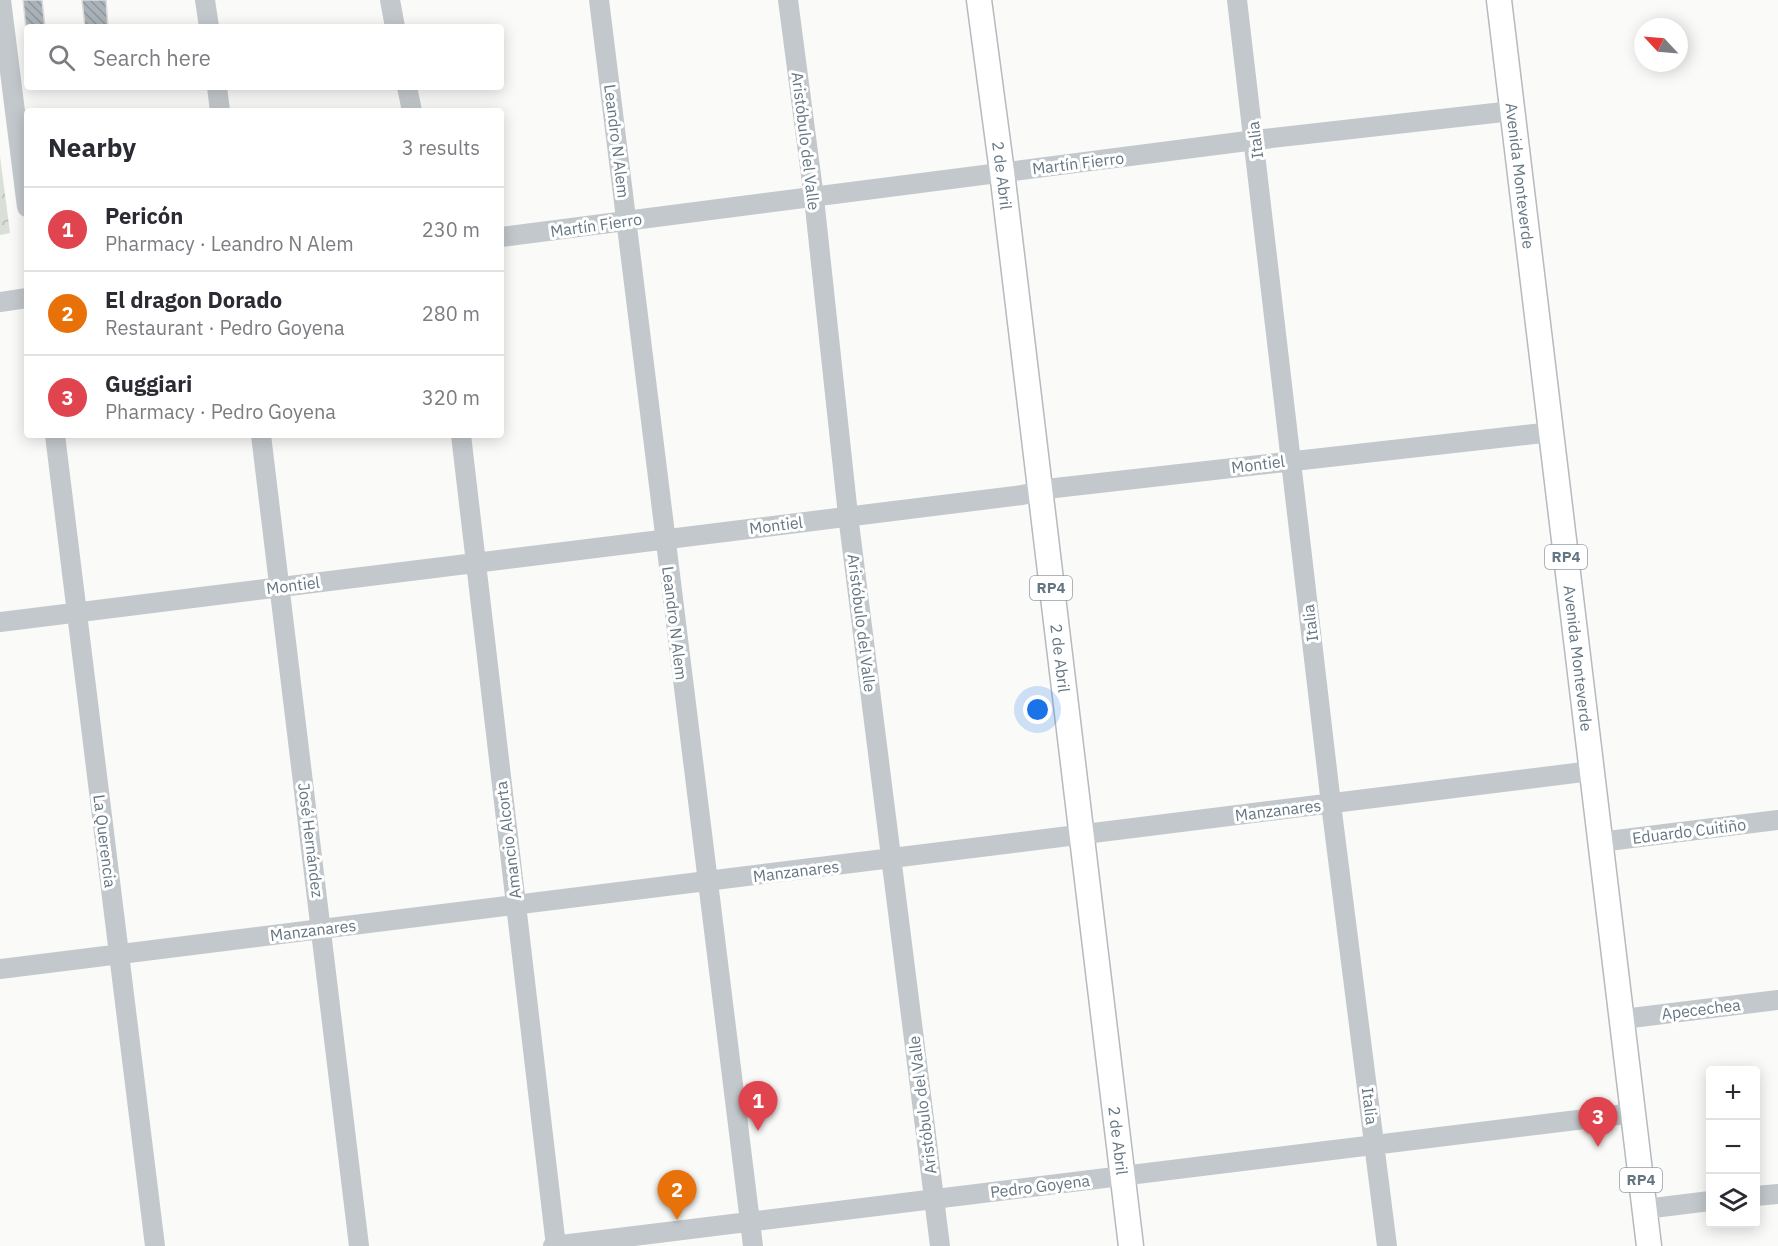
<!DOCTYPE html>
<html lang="en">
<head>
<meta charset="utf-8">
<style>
	:root { --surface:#fff; --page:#f2f2f3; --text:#2b2b33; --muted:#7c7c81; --line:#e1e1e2; --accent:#1a73e8 }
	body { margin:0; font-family:"IBM Plex Sans",sans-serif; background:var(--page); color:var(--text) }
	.controls { position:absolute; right:18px; bottom:18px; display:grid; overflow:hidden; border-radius:6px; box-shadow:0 3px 15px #0003 }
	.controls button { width:54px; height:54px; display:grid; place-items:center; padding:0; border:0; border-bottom:2px solid var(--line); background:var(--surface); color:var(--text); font:30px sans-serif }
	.compass { position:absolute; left:1634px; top:18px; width:54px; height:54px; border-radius:50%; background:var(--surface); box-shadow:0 3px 15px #0003; rotate:296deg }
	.you { position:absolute; left:1038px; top:710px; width:21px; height:21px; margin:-15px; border:4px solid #fff; border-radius:50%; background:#1a73e8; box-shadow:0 0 0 9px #1a73e833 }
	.badge { display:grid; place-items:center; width:39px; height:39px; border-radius:50%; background:var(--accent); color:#fff; font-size:20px; font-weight:700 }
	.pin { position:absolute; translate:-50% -50px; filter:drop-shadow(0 2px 3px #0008) }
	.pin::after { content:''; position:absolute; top:32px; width:21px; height:18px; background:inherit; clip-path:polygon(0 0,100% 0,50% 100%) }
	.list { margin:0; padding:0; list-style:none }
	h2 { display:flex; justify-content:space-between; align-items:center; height:78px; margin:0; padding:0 24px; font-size:26px }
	h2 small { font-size:20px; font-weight:400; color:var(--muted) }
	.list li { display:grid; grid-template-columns:39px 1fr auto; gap:18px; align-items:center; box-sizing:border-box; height:84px; padding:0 24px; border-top:2px solid var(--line) }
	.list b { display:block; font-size:22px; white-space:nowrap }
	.list p { margin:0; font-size:20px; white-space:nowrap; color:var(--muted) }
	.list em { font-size:20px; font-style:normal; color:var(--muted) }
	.icon { flex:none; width:33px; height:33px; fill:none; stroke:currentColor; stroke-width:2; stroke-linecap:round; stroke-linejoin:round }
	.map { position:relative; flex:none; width:1778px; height:1246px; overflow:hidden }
	.search { position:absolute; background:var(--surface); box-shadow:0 3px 15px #0003; left:24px; top:24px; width:480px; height:66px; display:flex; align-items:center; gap:15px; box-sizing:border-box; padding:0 21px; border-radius:6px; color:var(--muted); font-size:22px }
	.panel { position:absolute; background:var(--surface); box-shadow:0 3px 15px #0003; left:24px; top:108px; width:480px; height:330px; border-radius:6px }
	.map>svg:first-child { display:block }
	.forest { fill:url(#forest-crowns) }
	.building { fill:url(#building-back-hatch); stroke:#dcdcda; stroke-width:1.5 }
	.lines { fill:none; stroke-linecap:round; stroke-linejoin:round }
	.major-casing { stroke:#b5babe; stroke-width:27 }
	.minor { stroke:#c3c8cc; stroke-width:20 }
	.major { stroke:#fff; stroke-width:24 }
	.labels { text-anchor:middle; stroke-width:6; stroke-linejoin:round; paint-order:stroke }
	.shield { fill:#fff; stroke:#939fa8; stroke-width:1.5 }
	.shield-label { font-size:15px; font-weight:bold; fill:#657683 }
	.street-label { font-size:16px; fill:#657683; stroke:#fff }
</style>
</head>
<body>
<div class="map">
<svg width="1778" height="1246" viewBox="0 0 1778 1246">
	<defs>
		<pattern id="forest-crowns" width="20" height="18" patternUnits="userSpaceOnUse" patternTransform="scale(1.5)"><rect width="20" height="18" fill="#dadfd7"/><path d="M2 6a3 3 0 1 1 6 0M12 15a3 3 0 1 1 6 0" fill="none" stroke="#b4b9b4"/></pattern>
		<pattern id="building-back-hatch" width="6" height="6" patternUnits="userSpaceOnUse" patternTransform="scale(1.5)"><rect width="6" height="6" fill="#aab3b9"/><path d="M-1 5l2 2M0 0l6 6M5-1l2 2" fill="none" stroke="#8e969c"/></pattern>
	</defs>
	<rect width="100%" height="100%" fill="#fafaf8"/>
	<path class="forest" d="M0 156 10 233 0 235Z"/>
	<path class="building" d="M23 0H42L45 27H27V39Z
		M82 0H106L108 27H81H85Z"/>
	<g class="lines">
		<g class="major-casing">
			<g id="major">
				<path id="s1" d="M979 0 1002 172 1131 1246"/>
				<path id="s2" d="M1499 0 1649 1246"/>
			</g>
		</g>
		<path class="minor" d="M1 0 27 207
			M205 0 209 27
			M390 0 395 27
			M599 0 753 1246
			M788 0 814 198 848 515 940 1246
			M1237 0 1331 804 1387 1246
			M217 87 220 111
			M407 87 412 111
			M501 237 1255 140 1512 111
			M0 302 27 298
			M55 435 155 1246
			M261 435 359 1246
			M461 435 556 1246
			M0 622 1022 495 1055 488 1552 432
			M1600 842 1778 820
			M0 969 1591 771
			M1623 1019 1778 1000
			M1756 1196 1778 1194
			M1645 1209 1710 1201
			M553 1246 1634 1113"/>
		<use href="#major" class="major"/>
	</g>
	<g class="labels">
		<g class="shield">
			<rect x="1545" y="545" width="42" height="24" rx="4.5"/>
			<rect x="1030" y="576" width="42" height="24" rx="4.5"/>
			<rect x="1620" y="1168" width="42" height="24" rx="4.5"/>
		</g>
		<g class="shield-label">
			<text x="1566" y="562">RP4</text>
			<text x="1051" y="593">RP4</text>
			<text x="1641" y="1185">RP4</text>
		</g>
		<g class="street-label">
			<text transform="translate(1255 140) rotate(-97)" y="6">Italia</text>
			<text transform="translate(617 141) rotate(83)" y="6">Leandro N Alem</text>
			<text transform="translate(806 141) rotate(83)" y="6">Aristóbulo del Valle</text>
			<text transform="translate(1078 163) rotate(-7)" y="6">Martín Fierro</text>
			<text dy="6" stroke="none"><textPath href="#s1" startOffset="177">2 de Abril</textPath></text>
			<text dy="6" stroke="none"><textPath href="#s2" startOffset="177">Avenida Monteverde</textPath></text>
			<text transform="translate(596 225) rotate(-8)" y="6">Martín Fierro</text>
			<text transform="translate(1258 464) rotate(-7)" y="6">Montiel</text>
			<text transform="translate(776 525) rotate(-7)" y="6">Montiel</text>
			<text transform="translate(293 585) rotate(-7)" y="6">Montiel</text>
			<text transform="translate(675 623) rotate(83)" y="6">Leandro N Alem</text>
			<text transform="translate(862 623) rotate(83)" y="6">Aristóbulo del Valle</text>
			<text transform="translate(1310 623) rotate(-97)" y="6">Italia</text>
			<text dy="6" stroke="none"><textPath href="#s1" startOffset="663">2 de Abril</textPath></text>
			<text dy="6" stroke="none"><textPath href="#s2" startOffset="663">Avenida Monteverde</textPath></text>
			<text transform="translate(1278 810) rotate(-7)" y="6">Manzanares</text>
			<text transform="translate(1689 831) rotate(-7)" y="6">Eduardo Cuitiño</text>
			<text transform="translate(311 840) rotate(83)" y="6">José Hernández</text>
			<text transform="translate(508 840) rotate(-97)" y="6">Amancio Alcorta</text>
			<text transform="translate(105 841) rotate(83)" y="6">La Querencia</text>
			<text transform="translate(796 871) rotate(-7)" y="6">Manzanares</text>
			<text transform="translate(313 930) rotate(-7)" y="6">Manzanares</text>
			<text transform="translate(1701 1009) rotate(-7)" y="6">Apecechea</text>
			<text transform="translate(922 1105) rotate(-97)" y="6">Aristóbulo del Valle</text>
			<text transform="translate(1370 1106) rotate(83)" y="6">Italia</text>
			<text dy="6" stroke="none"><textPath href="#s1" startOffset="1149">2 de Abril</textPath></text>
			<text transform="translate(1040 1186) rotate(-7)" y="6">Pedro Goyena</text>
		</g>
	</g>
</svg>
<div class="controls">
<button>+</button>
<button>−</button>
<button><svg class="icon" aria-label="layers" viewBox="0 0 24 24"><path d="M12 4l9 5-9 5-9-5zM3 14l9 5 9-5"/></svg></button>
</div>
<svg class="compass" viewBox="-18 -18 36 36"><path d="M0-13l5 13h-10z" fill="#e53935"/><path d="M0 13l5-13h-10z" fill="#7c7c81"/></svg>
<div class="you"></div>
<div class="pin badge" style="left:758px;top:1131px;background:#e0444e">1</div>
<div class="pin badge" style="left:677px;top:1220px;background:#e8710a">2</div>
<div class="pin badge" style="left:1598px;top:1147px;background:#e0444e">3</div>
<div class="search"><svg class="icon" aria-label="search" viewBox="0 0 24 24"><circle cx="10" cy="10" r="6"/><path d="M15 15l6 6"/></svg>Search here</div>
<section class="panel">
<h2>Nearby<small>3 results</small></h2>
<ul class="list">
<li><span class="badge" style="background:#e0444e">1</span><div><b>Pericón</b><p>Pharmacy · Leandro N Alem</p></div><em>230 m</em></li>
<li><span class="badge" style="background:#e8710a">2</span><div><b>El dragon Dorado</b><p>Restaurant · Pedro Goyena</p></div><em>280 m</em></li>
<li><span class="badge" style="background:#e0444e">3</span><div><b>Guggiari</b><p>Pharmacy · Pedro Goyena</p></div><em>320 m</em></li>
</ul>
</section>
</div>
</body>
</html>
